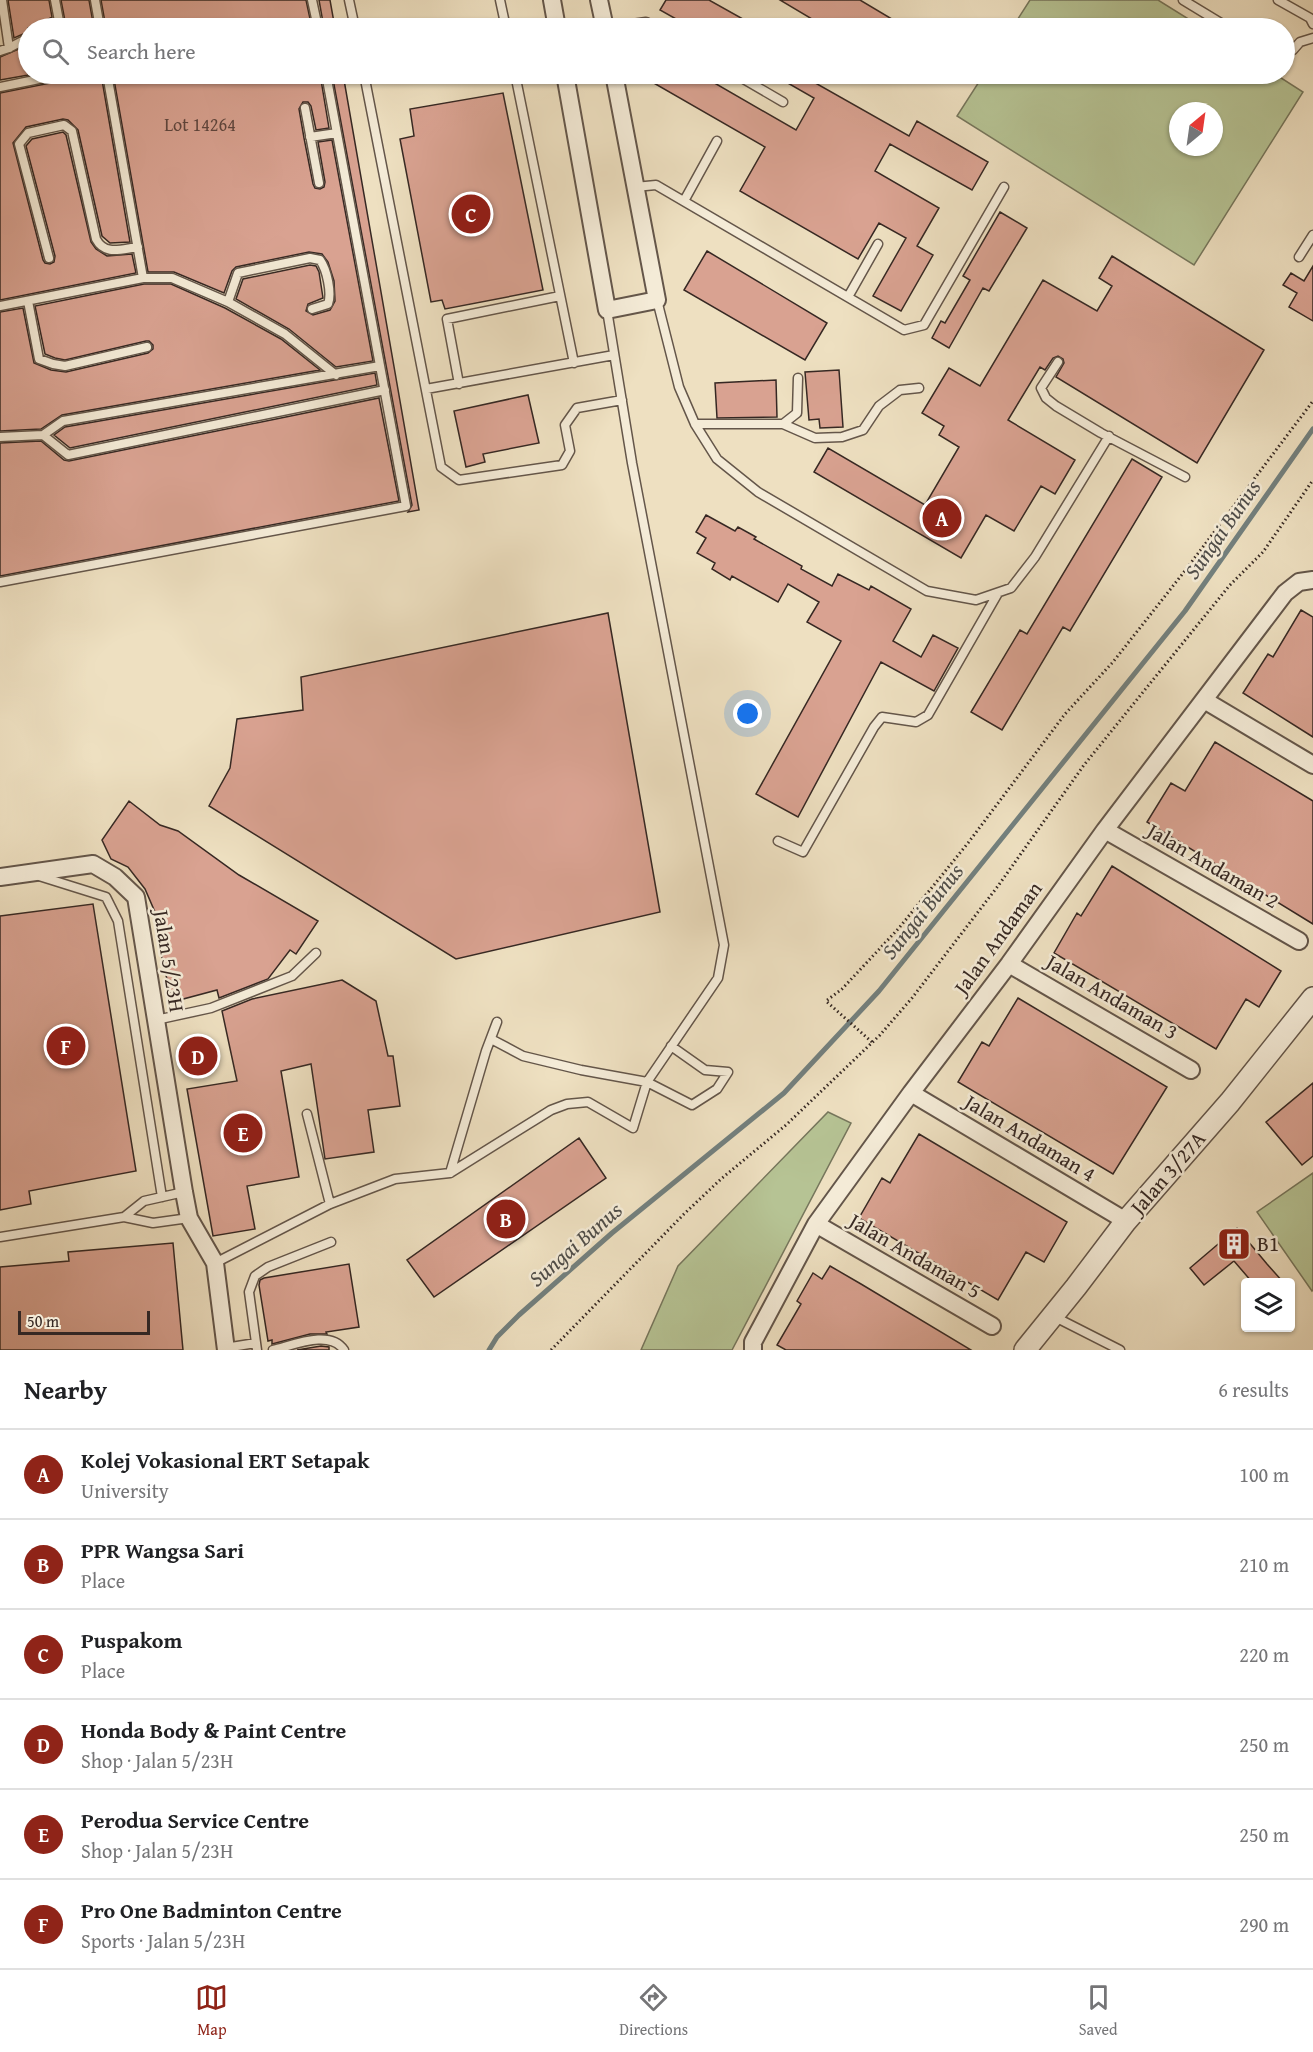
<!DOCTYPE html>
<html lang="en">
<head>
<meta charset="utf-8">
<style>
	:root { --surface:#fff; --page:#f6f6f6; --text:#202124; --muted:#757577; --line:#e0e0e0; --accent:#8f2418 }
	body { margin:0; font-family:"Gentium Book Plus",serif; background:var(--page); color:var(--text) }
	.controls { position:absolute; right:18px; bottom:18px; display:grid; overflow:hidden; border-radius:6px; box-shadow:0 2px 4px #0004 }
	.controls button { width:54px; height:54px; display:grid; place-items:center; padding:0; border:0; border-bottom:2px solid var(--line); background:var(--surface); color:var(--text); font:30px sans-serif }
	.compass { position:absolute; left:1169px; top:102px; width:54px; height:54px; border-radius:50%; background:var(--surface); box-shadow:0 2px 4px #0004; rotate:29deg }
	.scale { position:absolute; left:18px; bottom:15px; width:132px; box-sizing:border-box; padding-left:6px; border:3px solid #362823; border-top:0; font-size:16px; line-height:21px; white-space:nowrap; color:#362823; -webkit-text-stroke:4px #f4ebd7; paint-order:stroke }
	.you { position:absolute; left:748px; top:714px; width:21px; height:21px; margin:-15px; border:4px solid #fff; border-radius:50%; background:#1a73e8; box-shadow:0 0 0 9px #1a73e833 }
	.badge { display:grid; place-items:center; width:39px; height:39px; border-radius:50%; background:var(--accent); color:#fff; font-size:20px; font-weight:700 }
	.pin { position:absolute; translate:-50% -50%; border:3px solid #fff; box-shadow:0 2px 6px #0006 }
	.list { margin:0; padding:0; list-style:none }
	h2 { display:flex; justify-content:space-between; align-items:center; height:78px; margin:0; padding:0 24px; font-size:26px }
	h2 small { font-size:20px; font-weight:400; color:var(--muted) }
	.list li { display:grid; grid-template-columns:39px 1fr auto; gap:18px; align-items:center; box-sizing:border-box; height:90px; padding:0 24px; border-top:2px solid var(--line) }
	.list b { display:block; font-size:22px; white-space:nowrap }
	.list p { margin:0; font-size:20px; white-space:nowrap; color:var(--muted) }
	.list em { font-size:20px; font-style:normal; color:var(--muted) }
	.icon { flex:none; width:33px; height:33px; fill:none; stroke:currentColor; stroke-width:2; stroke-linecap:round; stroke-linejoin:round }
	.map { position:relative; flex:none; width:1313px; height:1350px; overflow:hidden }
	.search { position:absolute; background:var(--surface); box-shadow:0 2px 4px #0004; left:18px; right:18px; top:18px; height:66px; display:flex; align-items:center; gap:15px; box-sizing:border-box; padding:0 21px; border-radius:33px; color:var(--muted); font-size:22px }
	.sheet { height:618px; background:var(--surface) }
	nav { display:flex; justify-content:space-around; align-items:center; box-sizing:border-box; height:84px; border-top:2px solid var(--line); background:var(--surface); font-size:16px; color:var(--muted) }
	nav a { display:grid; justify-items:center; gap:3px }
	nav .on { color:var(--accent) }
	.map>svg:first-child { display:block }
	.green { fill:#b6c394; stroke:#76765c; stroke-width:1.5; fill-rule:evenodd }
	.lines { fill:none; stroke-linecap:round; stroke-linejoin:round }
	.stream { stroke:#73807e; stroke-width:5 }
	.building { fill:#d9a291; stroke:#362823; stroke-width:1.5 }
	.service-casing { stroke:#64564a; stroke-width:11 }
	.minor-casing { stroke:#64564a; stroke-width:20 }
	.tertiary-casing { stroke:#64564a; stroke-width:24 }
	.path { stroke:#362823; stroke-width:3; stroke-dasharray:1.5 3; stroke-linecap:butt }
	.service { stroke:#f4ebd7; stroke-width:8 }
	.minor { stroke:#f4ebd7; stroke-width:16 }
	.tertiary { stroke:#f4ebd7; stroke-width:21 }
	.labels { text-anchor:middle; stroke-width:5; stroke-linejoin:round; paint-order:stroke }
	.number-label { font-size:18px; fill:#5f463e }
	.street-label { font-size:21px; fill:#362823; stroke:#f4ebd7 }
	.poi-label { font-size:21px; fill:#362823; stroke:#f4ebd7; text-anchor:start }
	.water-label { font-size:22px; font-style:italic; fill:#4f4d49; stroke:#f4ebd7 }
</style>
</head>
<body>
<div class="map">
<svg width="1313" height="1350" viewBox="0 0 1313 1350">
	<rect width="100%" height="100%" fill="#eee0c1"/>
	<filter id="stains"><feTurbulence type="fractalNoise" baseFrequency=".00333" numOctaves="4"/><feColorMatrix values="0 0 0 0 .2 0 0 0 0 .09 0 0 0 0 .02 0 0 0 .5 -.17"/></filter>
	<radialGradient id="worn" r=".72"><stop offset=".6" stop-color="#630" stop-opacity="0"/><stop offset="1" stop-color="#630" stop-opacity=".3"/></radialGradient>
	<path class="green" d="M1030 0H1158L1203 28H1012Z
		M984 74H1275L1303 92 1194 265 957 116ZM1178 111H1214V147H1178Z
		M828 1112 851 1123 732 1350H641L678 1266Z
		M1313 1173V1290L1312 1291 1257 1212Z"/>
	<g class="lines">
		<path class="stream" d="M489 1350 497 1337 519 1315 612 1233 784 1093 879 991 1185 611 1313 429"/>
	</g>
	<path class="building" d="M8 0H49L52 17 42 23 39 28H28V32L14 38Z
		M61 0H89L94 28H58L64 24 65 21Z
		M101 0H306L312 28H106Z
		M319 0H330L335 28H324Z
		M666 0H709L759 28H692L660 10Z
		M780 0H860L907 28H827Z
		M28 45V74H34L0 80V57Z
		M60 74H101L130 242 110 243 102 236 78 130 68 120 63 119 26 127 13 143 43 260 45 263 50 264 54 262 55 256 26 146 32 139 63 132 66 135 91 242 96 249 107 256 132 254 136 273 0 300V93L55 82 60 79Z
		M113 74H320L329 128 316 130 311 106 308 102H303L299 109 304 138 313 184 315 188 320 189 324 187 325 182 318 142 332 140 373 361 336 367 289 329 236 299 243 279 310 265 316 266 319 272 323 298 308 304 306 311 313 315 330 310 335 301 334 281 328 262 322 254 309 252 236 267 232 271 224 293 174 272H148Z
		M332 74H343L419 510 408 512 412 505Z
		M638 74H699L796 130 814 98 772 74H814L810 80 909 136 917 121 988 162 972 190 890 144 875 171 939 208 917 246 933 255 901 311 873 296 906 238 879 223 858 259 740 191 765 147Z
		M503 93 543 290 445 309 442 300 431 302 400 139 414 136 410 109Z
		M1000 212 1027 228 989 291 983 288 949 348 932 338 941 321 945 323 970 280 963 276Z
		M707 251 827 323 805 360 684 290Z
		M1112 256 1264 350 1197 463 1056 377 1064 363 1063 359 1058 356 1053 358 1045 370 1040 367 1008 420 1075 460 1055 494 1041 486 1014 531 986 515 961 558 814 472 828 448 925 505 959 447 939 435 944 426 922 413 949 368 980 386 1043 280 1097 311 1112 286 1099 278Z
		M1313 266V321L1289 307 1297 293 1283 285 1291 273 1304 281Z
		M144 284H171L225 308 281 339 320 370 62 415 41 429 0 431V312L23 308 34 363 51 370 66 372 148 353 153 349V345L149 341H146L65 360 55 358 45 354 35 306Z
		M839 370 843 427 820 428 819 419 809 420 805 372Z
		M375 373 377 385 70 448 54 435 65 427Z
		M776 380 777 417 717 418 715 383Z
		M528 395 539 443 483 454 485 462 466 467 454 411Z
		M379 398 399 501 0 576V443L41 441 64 460 69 461Z
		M1132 459 1162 477 1070 631 1063 627 1002 730 971 712 1020 630 1027 634Z
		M706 515 735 531 738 527 756 537 754 539 802 566 801 569 832 586 838 574 869 590 871 586 911 609 893 641 921 657 933 635 958 648 934 691 881 662 798 817 756 794 841 641 807 622 819 602 788 584 778 602 732 576 730 580 712 569 715 563 697 553 706 538 696 532Z
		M1301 610 1313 617V737L1243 693 1268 654 1273 657Z
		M608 613 660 912 456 959 209 806 230 768 237 719 303 710 301 677Z
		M1215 742 1313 801V924L1147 822 1171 783 1185 791Z
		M129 801 160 825 178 831 239 875 318 921 296 954 290 950 268 979 219 998 217 990 172 1002 157 935 164 933 145 889 128 867 111 859 102 840Z
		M1112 866 1281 971 1259 1007 1246 999 1216 1049 1054 953 1077 913 1081 916Z
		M93 904 136 1171 29 1191 31 1204 0 1210V916Z
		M342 980 376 1001 388 1056H393L400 1106 368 1110 374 1152 325 1159 311 1064 281 1071 299 1177 247 1186 255 1229 213 1236 187 1089 237 1081 222 1011 252 999Z
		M1018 998 1167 1087 1113 1174 958 1082 982 1042 989 1046Z
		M1313 1083V1156L1302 1165 1266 1122Z
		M919 1134 1067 1222 1044 1262 1026 1252 998 1300 859 1218 882 1178 890 1183Z
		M579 1138 606 1178 434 1297 407 1260Z
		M1237 1228 1267 1264 1283 1282H1252L1234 1261 1204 1285 1190 1268Z
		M173 1243 183 1350H0V1267L69 1261 68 1252Z
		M349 1264 359 1327 326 1332 327 1334H310L272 1344V1340L268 1341 259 1285 260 1280 264 1278Z
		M830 1266 861 1284 971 1350H786L777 1345 801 1304 797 1301 813 1273 822 1279Z
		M321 1346 329 1347V1350H297Z"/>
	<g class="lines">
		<g class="service-casing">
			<path id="service" d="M2 0 9 48
				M95 0 100 28
				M312 0 318 28
				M349 0 355 28
				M500 0 506 28
				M1183 0 1229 28
				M1278 0 1310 18 1313 24
				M45 28 59 21 55 0
				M605 28 646 22 658 28
				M0 51 9 48 28 38
				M1284 53 1293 50 1300 42 1313 38
				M107 74 143 278
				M364 74 441 467 459 480 562 465 570 451 565 425 577 408 622 400
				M515 74 574 363
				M735 74 783 102
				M0 87 54 76
				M305 108 319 183
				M310 137 337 133
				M635 187 656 185 904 330 924 325 1004 187
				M684 201 717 141
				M1299 257 1313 235
				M49 258 19 144 28 133 64 125 72 131 96 239C105 256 121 249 138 247
				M848 297 878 244
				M657 300 679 387 695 424 717 459 758 492 927 591 976 600 1011 588 1035 557 1109 436
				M28 301 39 359 53 364 65 366 147 347
				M228 302 238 273 310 258 320 260C327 270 332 293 328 304L312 309
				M0 306 143 278H172L228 302 285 334 336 375
				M1058 362 1041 388 1046 398 1056 406 1101 433 1185 477
				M459 384 447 319 560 296
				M426 389 614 355
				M695 424H783L797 413 798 378
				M783 424 815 438 842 437 863 430 879 406 900 390 919 388
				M43 435 68 455 385 390
				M0 437 43 435 63 421 380 366
				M0 582 406 506 326 74
				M778 841 803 852 874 727 882 717 916 722 928 715 998 593
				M39 876 106 897 118 921 162 1197
				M156 1020 211 1008 292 976 316 953
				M491 1039 523 1056 581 1070 647 1082 718 978 724 945 632 463 607 310
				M307 1114 330 1204
				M450 1173 486 1051 497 1022
				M184 1192 144 1201 124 1217 153 1223 189 1218
				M0 1237 124 1217
				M215 1263 330 1204 395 1179 450 1173 551 1110 567 1104 588 1102 633 1128 647 1082 692 1105 717 1089 728 1072 705 1070 671 1046
				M1053 1316 1120 1350
				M225 1348 256 1343
				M257 1350 249 1292 255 1276 268 1267 331 1242
				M273 1350C294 1345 330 1329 344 1350"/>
		</g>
		<g class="minor-casing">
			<path id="minor" d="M552 0 557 28
				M599 0 605 28
				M565 74 607 310 657 300 614 74
				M1204 700 1313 765
				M1105 830 1299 941
				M0 877 93 864 115 877 136 897 184 1192 189 1218 215 1263 226 1350
				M1009 964 1191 1070
				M911 1093 1126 1221
				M816 1224 992 1326
				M753 1350V1342L816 1224 911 1093 1009 964 1105 830 1285 593 1299 582 1313 580"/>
		</g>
		<g class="tertiary-casing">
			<path id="tertiary" d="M1025 1350 1076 1287 1126 1221 1230 1102 1313 998"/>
		</g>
		<path class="path" d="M872 1042 826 1001 842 989 899 928 968 843 1065 714 1113 662 1184 572 1313 401
			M551 1350 684 1214 721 1179 786 1125 880 1035 912 998 998 886 1084 765 1229 586 1263 552 1313 480"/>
		<use href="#service" class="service"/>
		<use href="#minor" class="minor"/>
		<use href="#tertiary" class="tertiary"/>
	</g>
	<defs>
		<g id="building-square" transform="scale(1.725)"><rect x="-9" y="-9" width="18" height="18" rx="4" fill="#8f2418" stroke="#f4ebd7"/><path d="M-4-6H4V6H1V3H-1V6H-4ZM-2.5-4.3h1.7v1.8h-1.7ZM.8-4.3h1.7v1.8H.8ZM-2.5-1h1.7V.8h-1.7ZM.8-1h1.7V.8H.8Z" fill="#fff"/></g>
	</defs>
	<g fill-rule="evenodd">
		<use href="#building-square" x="1234" y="1244"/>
	</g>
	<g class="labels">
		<g class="number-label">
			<text x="200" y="131">Lot 14264</text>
		</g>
		<g class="street-label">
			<text transform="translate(1213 866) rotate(30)" y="7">Jalan Andaman 2</text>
			<text transform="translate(998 938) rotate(-54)" y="7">Jalan Andaman</text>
			<text transform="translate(169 961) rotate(81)" y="7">Jalan 5/23H</text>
			<text transform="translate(1112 997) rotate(30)" y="7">Jalan Andaman 3</text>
			<text transform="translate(1030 1138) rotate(31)" y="7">Jalan Andaman 4</text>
			<text transform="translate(1168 1173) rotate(-49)" y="7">Jalan 3/27A</text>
			<text transform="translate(915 1256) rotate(30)" y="7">Jalan Andaman 5</text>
		</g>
		<g class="poi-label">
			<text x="1257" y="1251">B1</text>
		</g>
		<g class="water-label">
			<text transform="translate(1222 529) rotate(-55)" y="8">Sungai Bunus</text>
			<text transform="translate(922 911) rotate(-51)" y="8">Sungai Bunus</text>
			<text transform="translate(575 1244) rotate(-41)" y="8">Sungai Bunus</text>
		</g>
	</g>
	<rect width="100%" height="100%" filter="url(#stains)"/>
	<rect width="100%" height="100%" fill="url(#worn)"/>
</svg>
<div class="controls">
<button><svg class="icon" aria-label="layers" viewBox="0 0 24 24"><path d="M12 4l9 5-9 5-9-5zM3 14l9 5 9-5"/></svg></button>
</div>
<svg class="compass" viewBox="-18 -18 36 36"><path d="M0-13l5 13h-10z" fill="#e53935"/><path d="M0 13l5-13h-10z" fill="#757577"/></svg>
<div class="scale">50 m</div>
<div class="you"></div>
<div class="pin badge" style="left:942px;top:518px">A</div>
<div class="pin badge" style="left:506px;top:1219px">B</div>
<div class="pin badge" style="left:471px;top:214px">C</div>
<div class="pin badge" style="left:198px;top:1056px">D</div>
<div class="pin badge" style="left:243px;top:1133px">E</div>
<div class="pin badge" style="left:66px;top:1046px">F</div>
<div class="search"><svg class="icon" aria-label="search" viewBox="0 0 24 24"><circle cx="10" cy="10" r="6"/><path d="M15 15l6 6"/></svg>Search here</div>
</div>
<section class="sheet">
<h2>Nearby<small>6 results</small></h2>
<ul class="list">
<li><span class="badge">A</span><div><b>Kolej Vokasional ERT Setapak</b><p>University</p></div><em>100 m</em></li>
<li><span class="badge">B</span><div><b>PPR Wangsa Sari</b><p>Place</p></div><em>210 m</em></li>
<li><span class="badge">C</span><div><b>Puspakom</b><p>Place</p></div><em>220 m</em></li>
<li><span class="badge">D</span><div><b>Honda Body &amp; Paint Centre</b><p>Shop · Jalan 5/23H</p></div><em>250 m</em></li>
<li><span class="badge">E</span><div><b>Perodua Service Centre</b><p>Shop · Jalan 5/23H</p></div><em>250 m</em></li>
<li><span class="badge">F</span><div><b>Pro One Badminton Centre</b><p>Sports · Jalan 5/23H</p></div><em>290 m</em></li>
</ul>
</section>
<nav>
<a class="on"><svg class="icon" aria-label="map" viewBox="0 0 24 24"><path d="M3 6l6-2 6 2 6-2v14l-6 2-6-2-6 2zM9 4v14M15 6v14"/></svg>Map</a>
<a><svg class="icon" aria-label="directions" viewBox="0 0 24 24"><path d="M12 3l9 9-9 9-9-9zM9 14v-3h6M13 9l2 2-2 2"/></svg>Directions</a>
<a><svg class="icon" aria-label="saved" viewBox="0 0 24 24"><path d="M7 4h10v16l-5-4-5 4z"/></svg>Saved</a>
</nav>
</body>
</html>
